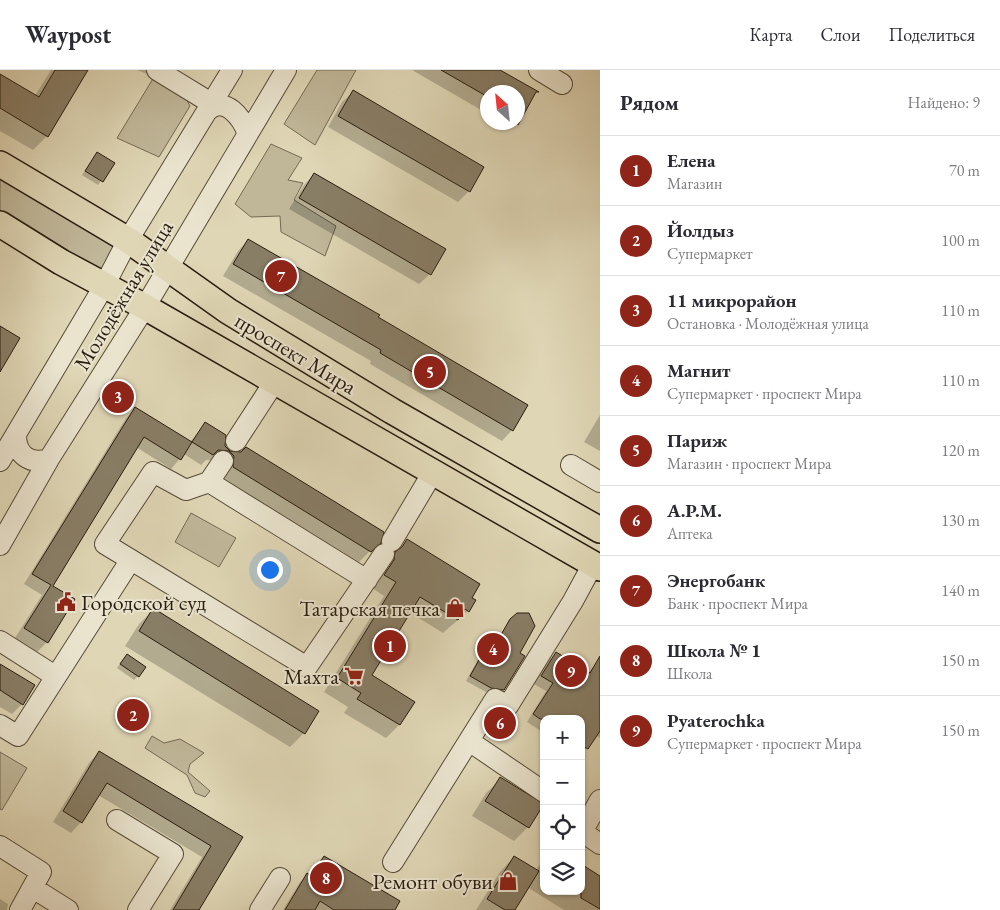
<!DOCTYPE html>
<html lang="ru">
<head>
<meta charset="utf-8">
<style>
	:root { --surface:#fff; --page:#f7f7f7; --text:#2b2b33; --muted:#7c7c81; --line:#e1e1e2; --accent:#8f2418 }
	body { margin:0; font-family:"EB Garamond",serif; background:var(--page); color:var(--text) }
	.controls { position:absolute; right:15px; bottom:15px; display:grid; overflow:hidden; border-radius:10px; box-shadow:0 1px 4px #0004 }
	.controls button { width:45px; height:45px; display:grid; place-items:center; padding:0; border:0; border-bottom:1px solid var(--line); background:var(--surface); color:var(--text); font:25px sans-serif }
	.compass { position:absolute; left:480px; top:15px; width:45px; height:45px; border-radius:50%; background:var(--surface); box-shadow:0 1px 4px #0004; rotate:333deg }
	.you { position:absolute; left:269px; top:499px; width:18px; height:18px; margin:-12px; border:4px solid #fff; border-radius:50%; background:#1a73e8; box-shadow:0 0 0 8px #1a73e833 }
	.badge { display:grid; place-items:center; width:32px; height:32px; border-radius:50%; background:var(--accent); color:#fff; font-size:16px; font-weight:700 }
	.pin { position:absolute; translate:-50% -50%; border:2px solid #fff; box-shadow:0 1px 5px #0006 }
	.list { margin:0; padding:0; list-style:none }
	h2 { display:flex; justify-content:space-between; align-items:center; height:65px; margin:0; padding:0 20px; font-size:21px }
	h2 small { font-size:16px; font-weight:400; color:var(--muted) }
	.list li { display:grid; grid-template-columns:32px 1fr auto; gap:15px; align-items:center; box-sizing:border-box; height:70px; padding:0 20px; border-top:1px solid var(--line) }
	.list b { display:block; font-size:19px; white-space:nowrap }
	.list p { margin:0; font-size:16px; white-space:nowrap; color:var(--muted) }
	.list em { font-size:16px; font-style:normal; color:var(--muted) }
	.icon { flex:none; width:28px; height:28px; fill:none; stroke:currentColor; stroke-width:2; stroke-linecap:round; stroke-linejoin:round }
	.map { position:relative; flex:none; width:600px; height:840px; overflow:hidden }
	header { display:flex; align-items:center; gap:30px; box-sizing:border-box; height:70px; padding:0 25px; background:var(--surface); border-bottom:1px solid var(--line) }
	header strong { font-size:24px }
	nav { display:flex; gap:28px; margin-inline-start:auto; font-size:18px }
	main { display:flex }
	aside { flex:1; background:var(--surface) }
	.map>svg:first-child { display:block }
	.green { fill:#c0b799; stroke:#746a54 }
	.shadow { fill:#0003 }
	.building { fill:#887d65; stroke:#291d0e }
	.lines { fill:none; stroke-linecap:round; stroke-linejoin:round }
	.minor-casing { stroke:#564b38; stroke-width:22 }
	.major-casing { stroke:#291d0e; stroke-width:28 }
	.minor { stroke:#eae4cf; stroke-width:20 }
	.major { stroke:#dfd6b5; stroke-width:25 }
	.labels { text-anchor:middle; stroke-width:4; stroke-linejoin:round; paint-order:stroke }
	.street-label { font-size:22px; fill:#291d0e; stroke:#eae4cf }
	.poi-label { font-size:22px; fill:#291d0e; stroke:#eae4cf; text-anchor:end }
</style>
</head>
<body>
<header>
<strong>Waypost</strong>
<nav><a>Карта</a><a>Слои</a><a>Поделиться</a></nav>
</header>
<main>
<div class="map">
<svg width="600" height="840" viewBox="0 0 600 840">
	<rect width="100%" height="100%" fill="#dfd6b5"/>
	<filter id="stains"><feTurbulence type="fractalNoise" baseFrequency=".004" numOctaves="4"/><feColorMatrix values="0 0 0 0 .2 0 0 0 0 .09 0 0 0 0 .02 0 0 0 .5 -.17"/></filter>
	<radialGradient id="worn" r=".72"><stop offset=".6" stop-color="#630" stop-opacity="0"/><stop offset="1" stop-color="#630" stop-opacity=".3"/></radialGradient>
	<path class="green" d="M317 0H356L315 75 284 54Z
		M154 7 180 18 190 36 159 87 117 68Z
		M271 74 302 88 288 110 303 113 294 130 336 156 325 186 281 162 280 146 251 147 235 134Z
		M0 107 119 177 104 202 0 141Z
		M191 443 236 468 219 497 175 472Z
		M152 666 164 673 180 669 204 683 190 694 188 702 210 721 205 727 195 723 187 705 145 678Z
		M0 682 27 698 2 740 0 739Z"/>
	<path class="shadow" d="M51 0H87L47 66 33 80 0 61V5L35 26Z
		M137 0H155L150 5Z
		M412 0H497L535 22 518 50V22H488V44Z
		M353 22 483 97 469 121 458 132 328 57 342 32Z
		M503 52H515L510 57Z
		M97 83 113 93 98 115 82 105Z
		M314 104 430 204 419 214 289 139 304 115Z
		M248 170 377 248 512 360 502 371 370 294 371 291 223 206 238 181Z
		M136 338 190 372 205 354 229 382 241 383 379 472 359 492 223 408 218 391 206 390 201 395 184 384 171 399 136 377 51 516 47 572 37 582 15 568 42 525 24 514 126 348Z
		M600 345V381L584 372Z
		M407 471 470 528 468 541 443 563 409 542 370 605 413 632 399 655 386 668 344 643 348 637 324 622 384 526 372 518 394 484Z
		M153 540 304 663 290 677 125 576 139 554Z
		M511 550 518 583 503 619 498 624 486 622 466 611 487 573 492 568 497 571Z
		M556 583 588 603 595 596 600 599V668L596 665 581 685V649H544V663L527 652 546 621 534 614 548 591Z
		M123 589 138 606 134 610 117 598Z
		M0 596 22 634 12 644 0 637Z
		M123 634 140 658 139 660 116 646Z
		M498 648 505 667 504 668 490 660Z
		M99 682 241 768 197 840H170L202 787 98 725 81 752 71 763 53 752 89 693Z
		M501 709 528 757 514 771 472 746 486 723Z
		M324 787 393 840H283L300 812 308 805 310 806Z
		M514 787 535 801 544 789V821H581L600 807V840H564L527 817 513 840H476L500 802Z
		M0 829 8 834 7 840H0Z"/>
	<path class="building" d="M55 0H88L48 67 0 38V4L39 27Z
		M441 0H500L539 22H536L518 55V22H488V27Z
		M353 20 484 97 470 122 338 46Z
		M97 82 115 93 103 112 85 101Z
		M314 103 446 179 431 205 299 128Z
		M248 169 380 245 378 247 528 335 513 361 380 283 381 280 233 194Z
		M0 256 20 268 0 302Z
		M135 337 192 372 181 390 144 367 53 516 75 529 48 573 24 558 51 515 32 504Z
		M205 352 226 365 225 376 230 381 241 382 246 377 384 462 381 473 371 482 233 397 234 386 229 381 218 380 213 385 192 372Z
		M407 469 480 514 472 528 476 530 469 542 465 539 458 550 420 527 372 605 415 632 400 655 357 629 361 623 337 608 396 512 384 505 394 490 395 482 402 477Z
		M153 538 319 641 305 664 139 561Z
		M517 543H529L535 556 520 583 525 586 504 620 491 618 470 606 492 567 498 570 510 549Z
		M556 582 590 603 600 586V661L588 679 581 675V649H540L533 644 553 613 541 606Z
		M127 584 146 597 139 607 120 594Z
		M0 594 35 615 23 635 0 620Z
		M124 631 149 645 141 659 117 645Z
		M499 645 515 653 506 667 491 658Z
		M99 681 243 767 199 840H173L211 776 107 713 82 753 63 741Z
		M500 707 544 734 529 758 485 731Z
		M324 786 400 831 395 840H334L320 831 315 840H285L307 803 311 806Z
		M514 786 539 801 515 840H505L487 829Z
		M581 794 600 806V839L581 828Z"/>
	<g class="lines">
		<g class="minor-casing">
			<path id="minor" d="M157 0 211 33
				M539 0 562 14
				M207 41C225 24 242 48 248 64
				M16 365C16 385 30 395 49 389
				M236 371 275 311
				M0 391 104 216 128 170 232 0
				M571 395 600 412
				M209 412 223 391
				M392 471 433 402
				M0 475 49 389 145 237 286 0
				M367 510 209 412 186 420 153 402 105 474 307 597 384 484
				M0 571 55 606
				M0 655 18 666 130 491
				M469 671 544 722
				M117 750 173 784 138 840
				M581 761 600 774
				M582 762 600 730
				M0 776 41 802 20 840
				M393 792 495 629 508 636 573 531 593 494
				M33 818 68 840
				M260 840 280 808"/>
		</g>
		<g class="major-casing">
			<path id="major" d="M0 94 128 170 228 241 392 341 600 460
				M0 154 61 192 145 237 600 498"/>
		</g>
		<use href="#minor" class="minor"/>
		<use href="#major" class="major"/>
	</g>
	<defs>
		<g id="civic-bare" transform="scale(1.5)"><path d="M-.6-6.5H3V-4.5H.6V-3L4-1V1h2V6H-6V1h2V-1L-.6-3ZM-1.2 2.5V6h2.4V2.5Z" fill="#8f2418" stroke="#eae4cf" stroke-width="2.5" paint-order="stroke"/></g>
		<g id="shop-bare" transform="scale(1.5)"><path d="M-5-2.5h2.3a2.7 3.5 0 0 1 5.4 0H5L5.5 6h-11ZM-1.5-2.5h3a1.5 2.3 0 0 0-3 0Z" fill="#8f2418" stroke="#eae4cf" stroke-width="2.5" paint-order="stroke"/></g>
		<g id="supermarket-bare" transform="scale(1.5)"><path d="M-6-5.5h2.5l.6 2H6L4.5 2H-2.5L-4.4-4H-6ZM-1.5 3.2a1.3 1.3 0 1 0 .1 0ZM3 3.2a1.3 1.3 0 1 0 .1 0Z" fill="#8f2418" stroke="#eae4cf" stroke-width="2.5" paint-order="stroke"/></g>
	</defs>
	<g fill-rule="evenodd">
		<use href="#civic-bare" x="66" y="532"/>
		<use href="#shop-bare" x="455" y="538"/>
		<use href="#supermarket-bare" x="354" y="606"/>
		<use href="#shop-bare" x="508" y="811"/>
	</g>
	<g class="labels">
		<g class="street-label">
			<text transform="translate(123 225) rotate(-59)" y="8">Молодёжная улица</text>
			<text transform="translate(296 283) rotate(31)" y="8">проспект Мира</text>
		</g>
		<g class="poi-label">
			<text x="81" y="540" text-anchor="start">Городской суд</text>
			<text x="440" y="546">Татарская печка</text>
			<text x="339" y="614">Махта</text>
			<text x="493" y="819">Ремонт обуви</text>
		</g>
	</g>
	<rect width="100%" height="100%" filter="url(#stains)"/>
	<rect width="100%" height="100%" fill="url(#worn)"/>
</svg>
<div class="controls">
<button>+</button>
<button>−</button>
<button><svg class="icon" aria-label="locate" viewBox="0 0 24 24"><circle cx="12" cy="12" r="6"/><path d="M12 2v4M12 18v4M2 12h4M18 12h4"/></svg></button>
<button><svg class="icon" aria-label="layers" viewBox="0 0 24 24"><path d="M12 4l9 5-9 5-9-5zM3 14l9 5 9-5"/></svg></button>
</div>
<svg class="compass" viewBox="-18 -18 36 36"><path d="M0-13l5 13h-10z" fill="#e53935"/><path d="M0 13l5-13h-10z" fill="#7c7c81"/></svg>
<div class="you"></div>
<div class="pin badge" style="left:390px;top:576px">1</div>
<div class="pin badge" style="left:133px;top:645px">2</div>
<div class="pin badge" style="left:118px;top:327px">3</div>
<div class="pin badge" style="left:493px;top:579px">4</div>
<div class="pin badge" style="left:430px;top:302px">5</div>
<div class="pin badge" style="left:500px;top:653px">6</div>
<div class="pin badge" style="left:281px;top:206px">7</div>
<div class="pin badge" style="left:326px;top:808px">8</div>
<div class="pin badge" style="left:571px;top:601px">9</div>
</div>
<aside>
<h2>Рядом<small>Найдено: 9</small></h2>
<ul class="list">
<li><span class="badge">1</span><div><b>Елена</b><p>Магазин</p></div><em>70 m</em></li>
<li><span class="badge">2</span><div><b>Йолдыз</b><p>Супермаркет</p></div><em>100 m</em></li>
<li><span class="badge">3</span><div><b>11 микрорайон</b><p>Остановка · Молодёжная улица</p></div><em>110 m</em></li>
<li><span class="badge">4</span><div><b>Магнит</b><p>Супермаркет · проспект Мира</p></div><em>110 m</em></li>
<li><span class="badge">5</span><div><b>Париж</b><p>Магазин · проспект Мира</p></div><em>120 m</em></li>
<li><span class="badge">6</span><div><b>А.Р.М.</b><p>Аптека</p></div><em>130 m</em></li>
<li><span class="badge">7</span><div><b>Энергобанк</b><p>Банк · проспект Мира</p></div><em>140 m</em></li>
<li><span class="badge">8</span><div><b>Школа № 1</b><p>Школа</p></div><em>150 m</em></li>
<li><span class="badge">9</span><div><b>Pyaterochka</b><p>Супермаркет · проспект Мира</p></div><em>150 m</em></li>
</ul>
</aside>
</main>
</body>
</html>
